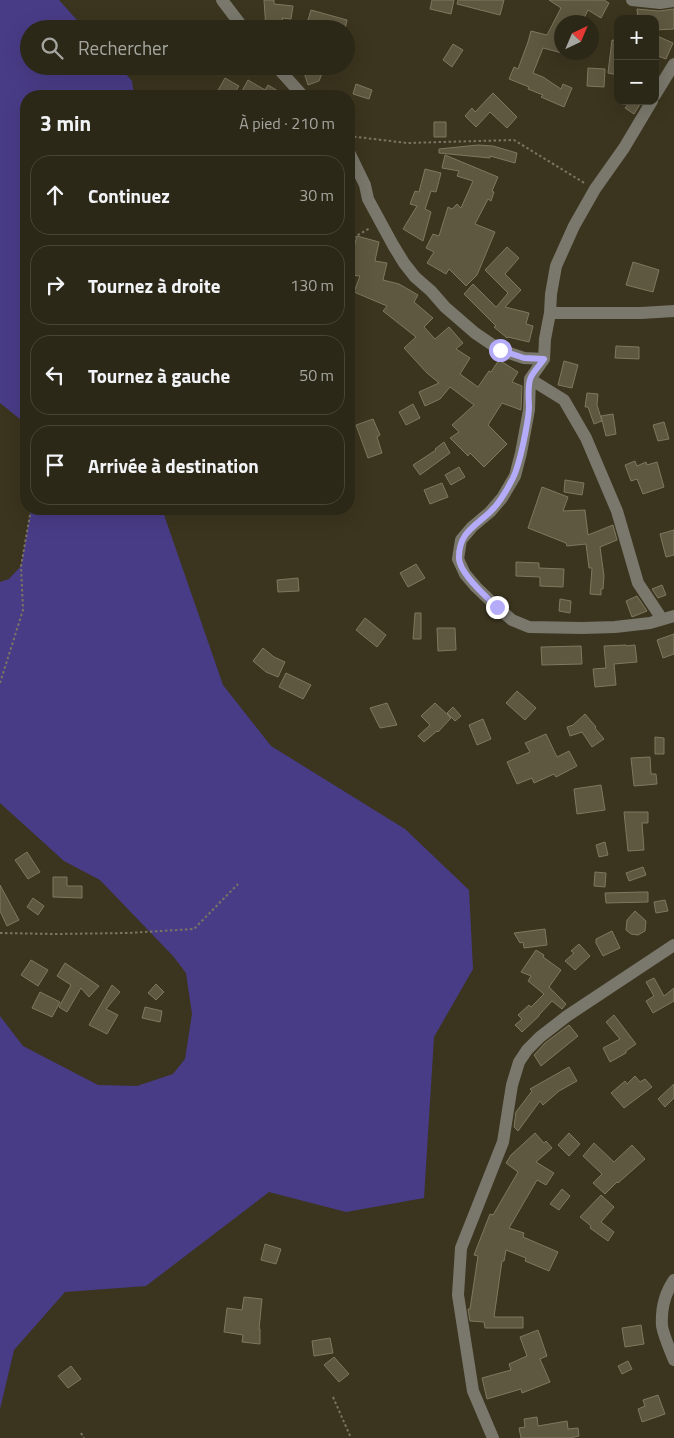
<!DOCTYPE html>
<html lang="fr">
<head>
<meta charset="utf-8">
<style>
	:root { --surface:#2c2817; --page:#343020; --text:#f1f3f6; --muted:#a6a6a1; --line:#484436 }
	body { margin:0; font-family:"Titillium Web",sans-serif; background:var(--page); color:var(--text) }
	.controls { position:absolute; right:15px; top:15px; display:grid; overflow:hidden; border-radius:10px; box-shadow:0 5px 20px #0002 }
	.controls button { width:45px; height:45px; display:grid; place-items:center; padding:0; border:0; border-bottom:1px solid var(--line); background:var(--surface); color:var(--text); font:25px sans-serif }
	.compass { position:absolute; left:554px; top:15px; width:45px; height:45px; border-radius:50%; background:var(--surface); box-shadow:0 5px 20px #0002; rotate:44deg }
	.stop { position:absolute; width:15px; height:15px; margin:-11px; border:4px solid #b4acf9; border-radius:50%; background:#fff }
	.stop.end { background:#b4acf9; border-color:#fff; box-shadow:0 1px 5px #0008 }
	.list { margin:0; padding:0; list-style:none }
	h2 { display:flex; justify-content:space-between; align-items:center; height:65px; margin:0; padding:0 20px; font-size:21px }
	h2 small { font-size:16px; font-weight:400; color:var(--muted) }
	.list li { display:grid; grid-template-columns:32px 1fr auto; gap:15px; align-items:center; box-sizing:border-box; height:80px; margin:0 10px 10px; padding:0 10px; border:1px solid var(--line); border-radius:20px }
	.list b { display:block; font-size:19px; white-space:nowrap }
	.list em { font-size:16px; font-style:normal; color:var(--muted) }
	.icon { flex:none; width:28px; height:28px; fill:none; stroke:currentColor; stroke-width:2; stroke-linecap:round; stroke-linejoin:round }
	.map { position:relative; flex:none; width:674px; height:1438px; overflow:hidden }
	.search { position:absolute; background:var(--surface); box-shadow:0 5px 20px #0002; left:20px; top:20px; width:335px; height:55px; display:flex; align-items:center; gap:12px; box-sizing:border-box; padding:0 18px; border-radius:28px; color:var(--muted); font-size:19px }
	.panel { position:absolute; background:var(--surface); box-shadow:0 5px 20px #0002; left:20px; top:90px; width:335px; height:425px; border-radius:20px }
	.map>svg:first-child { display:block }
	.green { fill:#493c87 }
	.building { fill:#5e5840; stroke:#7e785f }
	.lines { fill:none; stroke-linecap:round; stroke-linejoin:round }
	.path { stroke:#7a7562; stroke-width:2; stroke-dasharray:2.5 2.5; stroke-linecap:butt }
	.minor { stroke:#7a776c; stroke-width:12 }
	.route { stroke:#b4acf9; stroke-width:6 }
</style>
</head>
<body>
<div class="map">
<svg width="674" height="1438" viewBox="0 0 674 1438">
	<rect width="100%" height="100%" fill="#3b351f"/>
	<path class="green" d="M0 0H59L85 29H29V66H119L132 81 134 96H26V424L0 403Z
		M31 509H162L223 685 271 746 405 829 469 890 473 969 434 1037 424 1198 346 1212 269 1192 146 1286 65 1292 14 1350 0 1409V1016L23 1046 98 1085 137 1086 173 1074 185 1059 192 1014 186 973 173 956 100 880 64 861 0 803V582L9 579 21 566Z"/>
	<path class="building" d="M264 0H274V4L293 6 291 19 282 18 286 29H266Z
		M432 0H454L451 14 430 9Z
		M458 0H504L500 15 457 4Z
		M549 0H604L609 3 601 18 588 10 582 22H562V53L543 48 533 73 543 77 561 89 563 84 572 88 564 107 541 97 543 95 528 89 529 87 509 79 514 67 518 69 528 42 531 31 547 35 561 8Z
		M637 9 659 11 674 9V29L655 30V19H638Z
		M311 10 347 20 345 29H309L311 24 307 23Z
		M655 35 673 43 666 59 655 55Z
		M612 40 618 41V75L608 73Z
		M453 44 463 50 452 67 443 60Z
		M302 66H325L319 81 308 85Z
		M588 68 605 69 604 87 587 86Z
		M225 78 239 86 233 96H224L217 92Z
		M248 80 265 90 268 85 286 96H252L242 91Z
		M356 84 372 90 369 99 353 94Z
		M493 93 517 117 507 128 490 112 476 127 465 116 472 108 475 112Z
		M631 101H642L634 114 625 108Z
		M434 122H446V137H434Z
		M478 145 493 146 517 153 515 163 490 156V158L439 153V149Z
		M445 155 498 177 492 191 494 192 491 201 488 199 475 224 495 232 477 275 466 286 449 269 446 274 427 263 434 252 426 248 433 234 439 236 448 207 452 209 457 204 461 208 473 181 457 176 459 171 442 168Z
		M425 169 441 173 436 192 431 191 425 209 431 212 423 241 403 229 417 206 410 204 415 191 419 192Z
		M357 236 379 242 375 261 387 263 383 280 399 284 418 295 414 302 433 318 424 327 435 339 449 327 463 343 456 349 470 358 460 374 478 387 489 371 491 372 499 360 518 372 512 382 522 386 521 410 502 403 488 425 507 444 484 467 470 453 468 456 450 438 459 432 452 425 474 405 450 387 440 399 425 406 419 392 439 383 427 373 404 348 416 337 383 311 387 306 354 292 360 276 349 275V255H352Z
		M507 247 519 258 505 274 521 290 505 307 529 313 526 324 533 326 529 342 508 337 507 338 494 327 496 326 464 294 473 284 496 307 498 305 508 293 485 270Z
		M633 262 659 270 653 292 626 285Z
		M616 346 639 347V359L615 358Z
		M564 361 578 365 572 388 558 385Z
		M587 393 598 394 597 405 602 421 594 424 588 407H585Z
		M413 404 420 418 406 425 399 412Z
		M613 414 616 434 606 436 601 416Z
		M373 419 380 435 377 437 382 453 368 458 356 425Z
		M664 422 669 439 658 441 653 425Z
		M444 442 450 453 420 475 413 465 436 450 435 449Z
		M635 461 637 466 646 462 647 465 657 462 664 487 643 494 637 479 631 481 625 465Z
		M459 467 465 477 451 485 445 475Z
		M565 480 584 483 582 495 564 492Z
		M442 483 448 497 430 504 424 490Z
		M542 487 568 497 563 511 585 510 588 535 613 525 617 540 600 547 604 576 603 589H601V595L590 594 592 568H589L586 544 567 546 566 543 528 528Z
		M674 530V555L666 557 660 534Z
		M516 562 539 563V568L564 569 563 587 540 586V577L516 576Z
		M416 564 425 578 408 587 400 573Z
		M298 578 299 591 278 592 277 580Z
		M662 585 666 595 658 598 652 589Z
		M637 596 647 611 632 617 626 601Z
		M560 599 571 601 570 613 559 611Z
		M415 613H421V639H413Z
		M365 618 386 635 377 647 356 630Z
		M437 628H455L456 650 438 651Z
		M674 634V654L663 658 657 640Z
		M626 645V646L635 645 637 662 614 664 616 685 595 687 593 669 606 668 604 646Z
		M581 646 582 664 542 665 541 647Z
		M263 648 274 657 285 662 278 677 266 672 253 661Z
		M286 673 311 685 303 699 279 687Z
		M517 691 536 708 525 720 506 703Z
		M387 703 397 725 380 728 370 708Z
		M435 703 451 718 438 732 437 731 424 742 418 736 430 725 421 716Z
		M453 707 461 716 455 721 447 713Z
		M585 714 596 727 595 728 604 739 592 747 582 732 570 736 567 727 573 725Z
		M483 719 491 739 477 745 469 725Z
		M546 734 557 757 569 751 577 766 556 777 554 774 534 783 532 778 517 784 507 762 530 752 525 743Z
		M655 737 664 738V754H655Z
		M650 757 651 774H656L657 784 634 786 631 758Z
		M601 785 605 810 577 814 574 789Z
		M624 812H648V823H642L644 850 628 851Z
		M605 842 608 855 599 857 596 845Z
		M27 852 40 872 28 879 15 860Z
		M643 867 646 875 629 881 626 873Z
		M595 872 606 873 605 887 594 886Z
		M53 877H67V886H82V898L53 897Z
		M0 885 19 920 7 926 0 911Z
		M641 892H648V902L606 903 605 893Z
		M33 898 44 906 38 915 27 907Z
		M665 900 668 911 656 913 654 902Z
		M635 911 646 921 645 931 638 935 631 934 626 930 627 920Z
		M545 929 547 945 524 948 523 942 520 943 514 933Z
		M612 931 620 948 603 956 596 943V939Z
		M579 944 590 956 575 970 565 961 574 953 571 951Z
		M536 950 544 955 543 957 561 970 549 987 566 1004 562 1009 552 1001 539 1015V1016L522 1032 515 1025 522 1019 518 1015 529 1005 531 1007 544 994 528 981 531 976 521 972Z
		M31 960 48 970 38 986 21 975Z
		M65 963 99 986 89 997 81 988 67 1012 59 1007 71 985 57 976Z
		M654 978 664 996 674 988V1001L653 1013 646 1001 654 996 646 982Z
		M156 984 164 992 156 1000 148 993Z
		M112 985 120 992 106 1009 118 1015 107 1034 89 1025Z
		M40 992 60 1002 52 1017 32 1008Z
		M145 1007 162 1011 160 1022 142 1018Z
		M614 1015 636 1044 626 1051V1053L610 1062 603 1048 620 1039 606 1022Z
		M569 1025 578 1036 541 1066 534 1055 545 1043Z
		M569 1067 577 1081 559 1091 543 1105 540 1101 518 1131 514 1127 516 1112 532 1091 530 1089Z
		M635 1076 640 1082 645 1079 652 1087 624 1108 611 1093 625 1081 627 1084Z
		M674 1084V1098L665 1107 658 1099Z
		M535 1133 544 1143 546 1141 552 1148 536 1162 554 1173 546 1185 537 1180 509 1228 524 1233 523 1237 558 1252 549 1271 525 1261 526 1258 506 1250 504 1261H502L494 1317H523V1328H485L484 1322 470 1321 468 1309H470L478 1256 474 1255 490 1214 493 1215 518 1172 506 1163 511 1155Z
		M569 1133 580 1144 569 1156 558 1145Z
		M594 1143 614 1162 632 1145 645 1159 618 1183 617 1182 605 1194 593 1183 602 1174 583 1156Z
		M562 1189 570 1196 559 1210 550 1204Z
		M601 1195 614 1207 601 1222 614 1232 608 1241 590 1228 591 1226 580 1217Z
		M265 1244 281 1249 276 1264 261 1260Z
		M244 1297 262 1299 259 1329H260V1344L242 1342 243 1335 224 1332 227 1308 242 1310Z
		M641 1325 644 1344 625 1347 622 1328Z
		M538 1330 547 1356 540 1359 550 1382 522 1393 521 1389 487 1399 482 1378 511 1370 509 1364 527 1356 520 1337Z
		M330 1338 333 1353 314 1356 312 1341Z
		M334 1357 349 1374 339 1382 324 1365Z
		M628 1361 632 1369 622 1374 618 1366Z
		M71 1366 81 1379 68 1388 58 1376Z
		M658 1395 665 1414 642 1422 638 1409 645 1406 643 1400Z
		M537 1417 538 1426 567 1421 568 1429 578 1428 579 1436 570 1438H521L519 1428 525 1427 524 1419Z"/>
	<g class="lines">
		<path class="path" d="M349 136 407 143 514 140 586 184
			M349 240 370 228
			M0 683 23 610 21 566 31 509
			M0 933 55 934 128 933 194 929 238 884
			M333 1397 351 1438
			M81 1433 84 1438"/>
		<path class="minor" d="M222 0 244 29
			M632 0 660 3 674 1
			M276 66 303 96
			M655 95 674 64
			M652 101 624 148 595 189 574 226 556 266 551 294 550 313 545 339 544 359 530 379 529 410 521 453 515 476 502 498 490 512 472 527 461 540 458 559 465 574 476 587 497 607 512 620 529 627 582 628 615 627 650 623 674 616
			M349 152 365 185 368 199 393 245 404 263 415 277 431 291 445 307 475 333 500 350 524 358 544 359
			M550 313H641L674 311
			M530 379 564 400 586 438 617 511 638 583 662 619
			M674 1280C665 1293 661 1310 662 1326 664 1337 670 1350 674 1360
			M493 1438 473 1391 458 1295 461 1248 503 1142 512 1085 519 1062 527 1050 540 1037 567 1016 674 945"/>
	</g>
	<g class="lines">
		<path class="route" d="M497 607C486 597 458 572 459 557 459 533 474 527 490 512 500 503 507 490 513 478 520 464 528 423 529 408 529 399 527 385 531 377 534 371 540 365 544 359L524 358 500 350"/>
	</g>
</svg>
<div class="controls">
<button>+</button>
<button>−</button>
</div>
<svg class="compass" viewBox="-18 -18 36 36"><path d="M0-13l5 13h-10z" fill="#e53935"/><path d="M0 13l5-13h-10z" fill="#a6a6a1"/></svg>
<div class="stop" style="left:500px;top:350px"></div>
<div class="stop end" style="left:497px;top:607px"></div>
<div class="search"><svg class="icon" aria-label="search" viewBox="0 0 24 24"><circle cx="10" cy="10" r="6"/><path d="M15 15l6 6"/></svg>Rechercher</div>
<section class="panel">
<h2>3 min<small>À pied · 210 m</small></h2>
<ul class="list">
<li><svg class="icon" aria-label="ahead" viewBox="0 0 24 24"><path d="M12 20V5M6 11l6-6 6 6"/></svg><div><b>Continuez</b></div><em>30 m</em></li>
<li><svg class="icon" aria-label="right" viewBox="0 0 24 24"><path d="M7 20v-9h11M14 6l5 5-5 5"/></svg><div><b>Tournez à droite</b></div><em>130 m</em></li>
<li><svg class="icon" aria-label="left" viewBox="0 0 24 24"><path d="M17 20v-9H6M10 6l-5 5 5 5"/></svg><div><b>Tournez à gauche</b></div><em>50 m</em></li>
<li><svg class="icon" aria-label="arrive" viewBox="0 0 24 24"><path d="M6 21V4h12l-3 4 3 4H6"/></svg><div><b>Arrivée à destination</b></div></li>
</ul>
</section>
</div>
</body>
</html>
